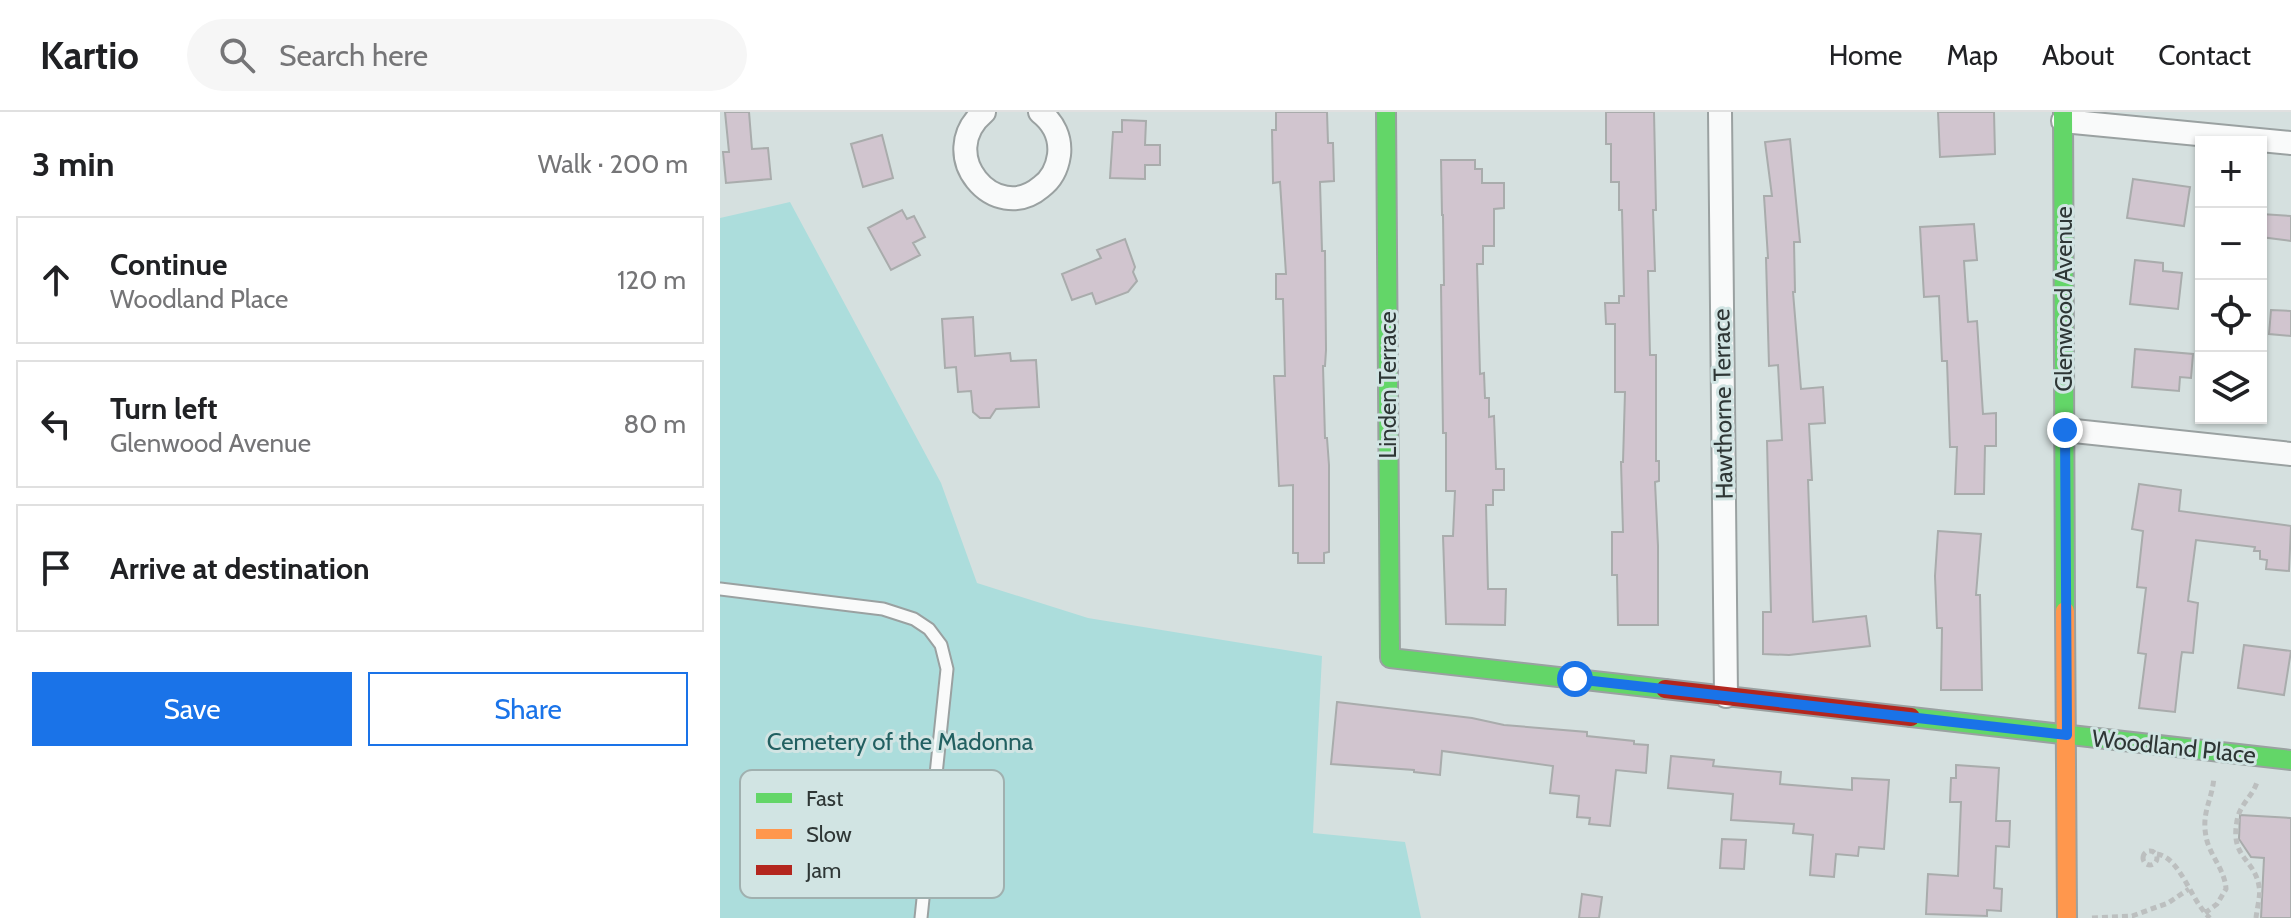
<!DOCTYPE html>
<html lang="en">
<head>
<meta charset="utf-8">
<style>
	:root { --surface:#fff; --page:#f6f6f6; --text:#202124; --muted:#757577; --line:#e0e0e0; --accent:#1a73e8 }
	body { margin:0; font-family:Cabin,sans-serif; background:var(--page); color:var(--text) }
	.controls { position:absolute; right:24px; top:24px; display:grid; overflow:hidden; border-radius:0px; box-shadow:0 2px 6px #0004 }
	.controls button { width:72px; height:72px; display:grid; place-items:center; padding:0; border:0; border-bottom:2px solid var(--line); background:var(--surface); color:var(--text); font:40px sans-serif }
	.stop { position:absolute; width:24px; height:24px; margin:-18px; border:6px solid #1a73e8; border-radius:50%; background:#fff }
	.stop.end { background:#1a73e8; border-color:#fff; box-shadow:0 2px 8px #0008 }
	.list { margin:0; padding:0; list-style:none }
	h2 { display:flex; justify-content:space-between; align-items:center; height:104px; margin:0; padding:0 32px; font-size:34px }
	h2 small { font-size:26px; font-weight:400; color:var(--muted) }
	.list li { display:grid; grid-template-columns:52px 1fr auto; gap:24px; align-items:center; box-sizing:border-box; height:128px; margin:0 16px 16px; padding:0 16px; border:2px solid var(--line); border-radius:0px }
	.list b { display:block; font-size:30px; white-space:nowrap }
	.list p { margin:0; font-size:26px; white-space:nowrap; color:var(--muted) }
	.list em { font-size:26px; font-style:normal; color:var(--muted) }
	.actions { display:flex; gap:16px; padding:24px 32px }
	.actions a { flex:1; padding:18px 0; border:2px solid var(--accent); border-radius:0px; text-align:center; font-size:28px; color:var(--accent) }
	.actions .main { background:var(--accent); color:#fff }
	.icon { flex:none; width:44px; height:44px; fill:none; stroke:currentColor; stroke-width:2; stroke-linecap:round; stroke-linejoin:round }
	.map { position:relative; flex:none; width:1571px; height:806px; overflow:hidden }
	header { display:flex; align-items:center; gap:48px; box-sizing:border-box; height:112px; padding:0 40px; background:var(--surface); border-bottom:2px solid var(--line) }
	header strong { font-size:38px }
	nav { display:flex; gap:44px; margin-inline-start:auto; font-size:28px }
	.search { width:560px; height:72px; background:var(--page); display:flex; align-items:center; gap:20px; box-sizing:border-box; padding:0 28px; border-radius:44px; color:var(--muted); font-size:30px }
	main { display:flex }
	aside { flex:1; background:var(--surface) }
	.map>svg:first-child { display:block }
	.green { fill:#acdddc }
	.building { fill:#d1c5cf; stroke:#a9acac; stroke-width:2 }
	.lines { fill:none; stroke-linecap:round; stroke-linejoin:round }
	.lane-casing { stroke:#9aa1a1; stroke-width:15 }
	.street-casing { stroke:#9aa1a1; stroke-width:26 }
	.fast-casing { stroke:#9aa1a1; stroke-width:22 }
	.slow-casing { stroke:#9aa1a1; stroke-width:22 }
	.jam-casing { stroke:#9aa1a1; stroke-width:22 }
	.path { stroke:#bcbfbf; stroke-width:5; stroke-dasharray:6 4; stroke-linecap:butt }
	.lane { stroke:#f9fafa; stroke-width:11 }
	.street { stroke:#f9fafa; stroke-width:22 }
	.fast { stroke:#63d668; stroke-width:18 }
	.slow { stroke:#ff974d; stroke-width:18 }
	.jam { stroke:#b3261e; stroke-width:18 }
	.route { stroke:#1a73e8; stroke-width:10 }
	.labels { text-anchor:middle; stroke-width:6; stroke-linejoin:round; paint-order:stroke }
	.street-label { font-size:24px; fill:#2e3635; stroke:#d1e4e3 }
	.park-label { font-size:24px; fill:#226061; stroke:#d1e4e3 }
	.key { fill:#d1e4e3; stroke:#a0b0af; stroke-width:2 }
	.key-label { font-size:22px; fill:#2e3635 }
</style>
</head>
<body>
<header>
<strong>Kartio</strong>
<div class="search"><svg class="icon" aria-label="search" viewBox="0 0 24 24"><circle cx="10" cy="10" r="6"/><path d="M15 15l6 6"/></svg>Search here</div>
<nav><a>Home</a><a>Map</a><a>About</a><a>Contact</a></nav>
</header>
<main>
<aside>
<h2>3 min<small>Walk · 200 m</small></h2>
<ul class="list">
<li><svg class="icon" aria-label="ahead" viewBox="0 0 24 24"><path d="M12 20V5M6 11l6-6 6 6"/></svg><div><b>Continue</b><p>Woodland Place</p></div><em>120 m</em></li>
<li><svg class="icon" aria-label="left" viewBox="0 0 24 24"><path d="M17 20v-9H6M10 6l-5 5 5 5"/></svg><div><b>Turn left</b><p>Glenwood Avenue</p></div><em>80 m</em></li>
<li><svg class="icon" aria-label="arrive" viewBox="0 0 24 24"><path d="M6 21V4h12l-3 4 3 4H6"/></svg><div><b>Arrive at destination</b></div></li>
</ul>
<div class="actions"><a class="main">Save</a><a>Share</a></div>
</aside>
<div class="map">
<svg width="1571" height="806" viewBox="0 0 1571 806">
	<rect width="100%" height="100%" fill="#d5e0df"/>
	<path class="green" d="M70 90 221 371 257 471 368 506 602 544 593 721 685 730 701 806H0V106Z"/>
	<path class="building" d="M5 0H29L32 37 48 36 51 67 6 71 3 40H9Z
		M556 0H607L608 31H613L614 69 600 70 602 139H605L606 238 605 254H603L605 326H607L609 353V440L604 441V451H578V441H573V373L559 374 554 264H565L563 187H556V162H566L560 70 553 71 552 18H556Z
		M886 0H934L936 98H933L935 159H928L930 243H936V349H939V369L935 370 938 434V513H898L897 463H892V420H903L901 350H903L905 280H895V212H886L885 191H899V184H904L902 98H899V70H891V32H886Z
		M1218 0H1274L1275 42 1220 45Z
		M402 8 426 9 425 33H440V53H425V67L390 66 393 20H402Z
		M162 23 173 66 143 75 131 32Z
		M1070 27 1080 130H1074L1075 180H1073L1081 277 1103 275 1105 311 1089 312 1092 368H1088L1093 510 1146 504 1150 534 1069 543 1043 542V500H1051L1047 329 1062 328 1058 253 1049 254 1046 146H1048L1044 84H1052L1045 30Z
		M721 48H755V57H762V71H784V96L774 97V134H763V152H757L760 262 764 261 765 286H769V305L774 304 776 357H784V378H773V393H766L768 477H786L785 513 726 512 723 424H733L735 379H726V321H723L721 173H724L723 103H722Z
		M1413 67 1470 75 1464 114 1407 106Z
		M182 98 187 107 194 104 205 125 193 131 200 143 171 158 148 116Z
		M1541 102 1571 104V129L1541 125Z
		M1254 112 1257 148 1244 149 1248 210 1257 209 1263 302 1276 301V334H1265L1264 382H1235L1237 335H1230L1227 249H1222L1219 184 1204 185 1200 115Z
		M405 127 415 155 413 160 417 169 408 180 376 192 372 181 352 188 342 162 381 146 377 138Z
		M1415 148 1443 151V159L1462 161 1458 197 1410 192Z
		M1551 198 1571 199V224L1549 222Z
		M253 205 255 244 290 241 291 249 316 248 319 295 276 297 270 306H260L253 300 251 279 238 280 236 255 225 256 222 207Z
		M1415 237 1473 242 1471 266 1460 265 1459 279 1412 275Z
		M1419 372 1461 378 1459 399 1571 414 1569 459 1546 457 1547 448 1540 447V439H1534L1535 435 1476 428 1468 489 1478 491 1473 541 1462 540 1461 546 1455 600 1419 596 1426 542 1418 541 1426 476 1417 475 1423 419 1412 417Z
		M1218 419 1261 422 1256 483H1260L1262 578H1221L1222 516H1217L1215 464Z
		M1524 533 1571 539 1564 583 1518 576Z
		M617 590 752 606 784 613 867 620V624L914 629V632L928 633 926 661 896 658 890 714 869 712 870 706 857 705 859 684 830 681 833 654 722 639 720 663 694 660V658L611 652Z
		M951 644 994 648 993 654 1061 660 1060 672 1132 678V666L1169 668 1164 737 1139 735 1138 744 1116 742 1114 765 1090 763 1093 723 1073 721 1074 712 1011 708 1013 682 948 676Z
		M1236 653 1279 656 1276 709H1290L1289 735 1276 734 1274 776 1282 777 1281 799 1267 798V804L1206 802 1208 762 1238 764 1241 690H1230L1231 666H1236Z
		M1520 703 1571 706V806H1541L1544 746 1531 745 1519 727Z
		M1002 727 1026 728 1024 757 1000 756Z
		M862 782 882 785 879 806H859Z"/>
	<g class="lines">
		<g class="lane-casing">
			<path id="lane" d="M0 477 163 497 194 507 209 517 221 533 227 557 201 806"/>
		</g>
		<g class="street-casing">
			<path id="street" d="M264 0C214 42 275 114 321 75 332 67 337 57 339 43 341 26 334 11 320 0
				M1000 0 1006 584
				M1343 9 1571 31
				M1345 318 1571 342"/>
		</g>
		<g class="fast-casing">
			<path id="fast" d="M666 0 670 546 945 577
				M1343 0 1345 499
				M1191 605 1571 648"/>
		</g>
		<g class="slow-casing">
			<path id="slow" d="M1345 499 1347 806"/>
		</g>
		<g class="jam-casing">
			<path id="jam" d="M945 577 1191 605"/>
		</g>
		<path class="path" d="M1423 746a7 7 0 1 1 14 0a7 7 0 1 1-14 0Z
			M1437 742C1461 746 1470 788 1490 806
			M1485 801 1497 792 1506 777C1505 759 1492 746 1487 729 1480 701 1492 690 1494 665
			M1372 806 1412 804 1448 791 1469 777
			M1536 806C1537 796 1541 783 1539 774 1534 746 1510 746 1517 709 1519 693 1533 684 1537 670"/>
		<use href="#lane" class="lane"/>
		<use href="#street" class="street"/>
		<use href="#fast" class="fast"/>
		<use href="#slow" class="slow"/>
		<use href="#jam" class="jam"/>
	</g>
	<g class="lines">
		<path class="route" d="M855 567 1347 623 1345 318"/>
	</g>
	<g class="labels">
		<g class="street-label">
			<text transform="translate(1344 187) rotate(-90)" y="8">Glenwood Avenue</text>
			<text transform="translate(668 273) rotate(-90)" y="8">Linden Terrace</text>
			<text transform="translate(1003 292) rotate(-91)" y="8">Hawthorne Terrace</text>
			<text transform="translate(1454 635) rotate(6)" y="8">Woodland Place</text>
		</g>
		<g class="park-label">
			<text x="180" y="638">Cemetery of the Madonna</text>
		</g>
	</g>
	<rect x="20" y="658" width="264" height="128" rx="12" class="key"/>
	<rect x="36" y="681" width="36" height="10" fill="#63d668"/>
	<rect x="36" y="717" width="36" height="10" fill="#ff974d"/>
	<rect x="36" y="753" width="36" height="10" fill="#b3261e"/>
	<g class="key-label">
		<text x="86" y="694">Fast</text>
		<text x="86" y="730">Slow</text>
		<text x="86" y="766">Jam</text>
	</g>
</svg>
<div class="controls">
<button>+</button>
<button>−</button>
<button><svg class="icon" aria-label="locate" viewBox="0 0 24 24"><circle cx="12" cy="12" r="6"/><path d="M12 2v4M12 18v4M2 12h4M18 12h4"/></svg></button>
<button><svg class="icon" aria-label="layers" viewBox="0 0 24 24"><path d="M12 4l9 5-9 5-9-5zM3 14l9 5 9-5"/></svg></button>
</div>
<div class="stop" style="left:855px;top:567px"></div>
<div class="stop end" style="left:1345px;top:318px"></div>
</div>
</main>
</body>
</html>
